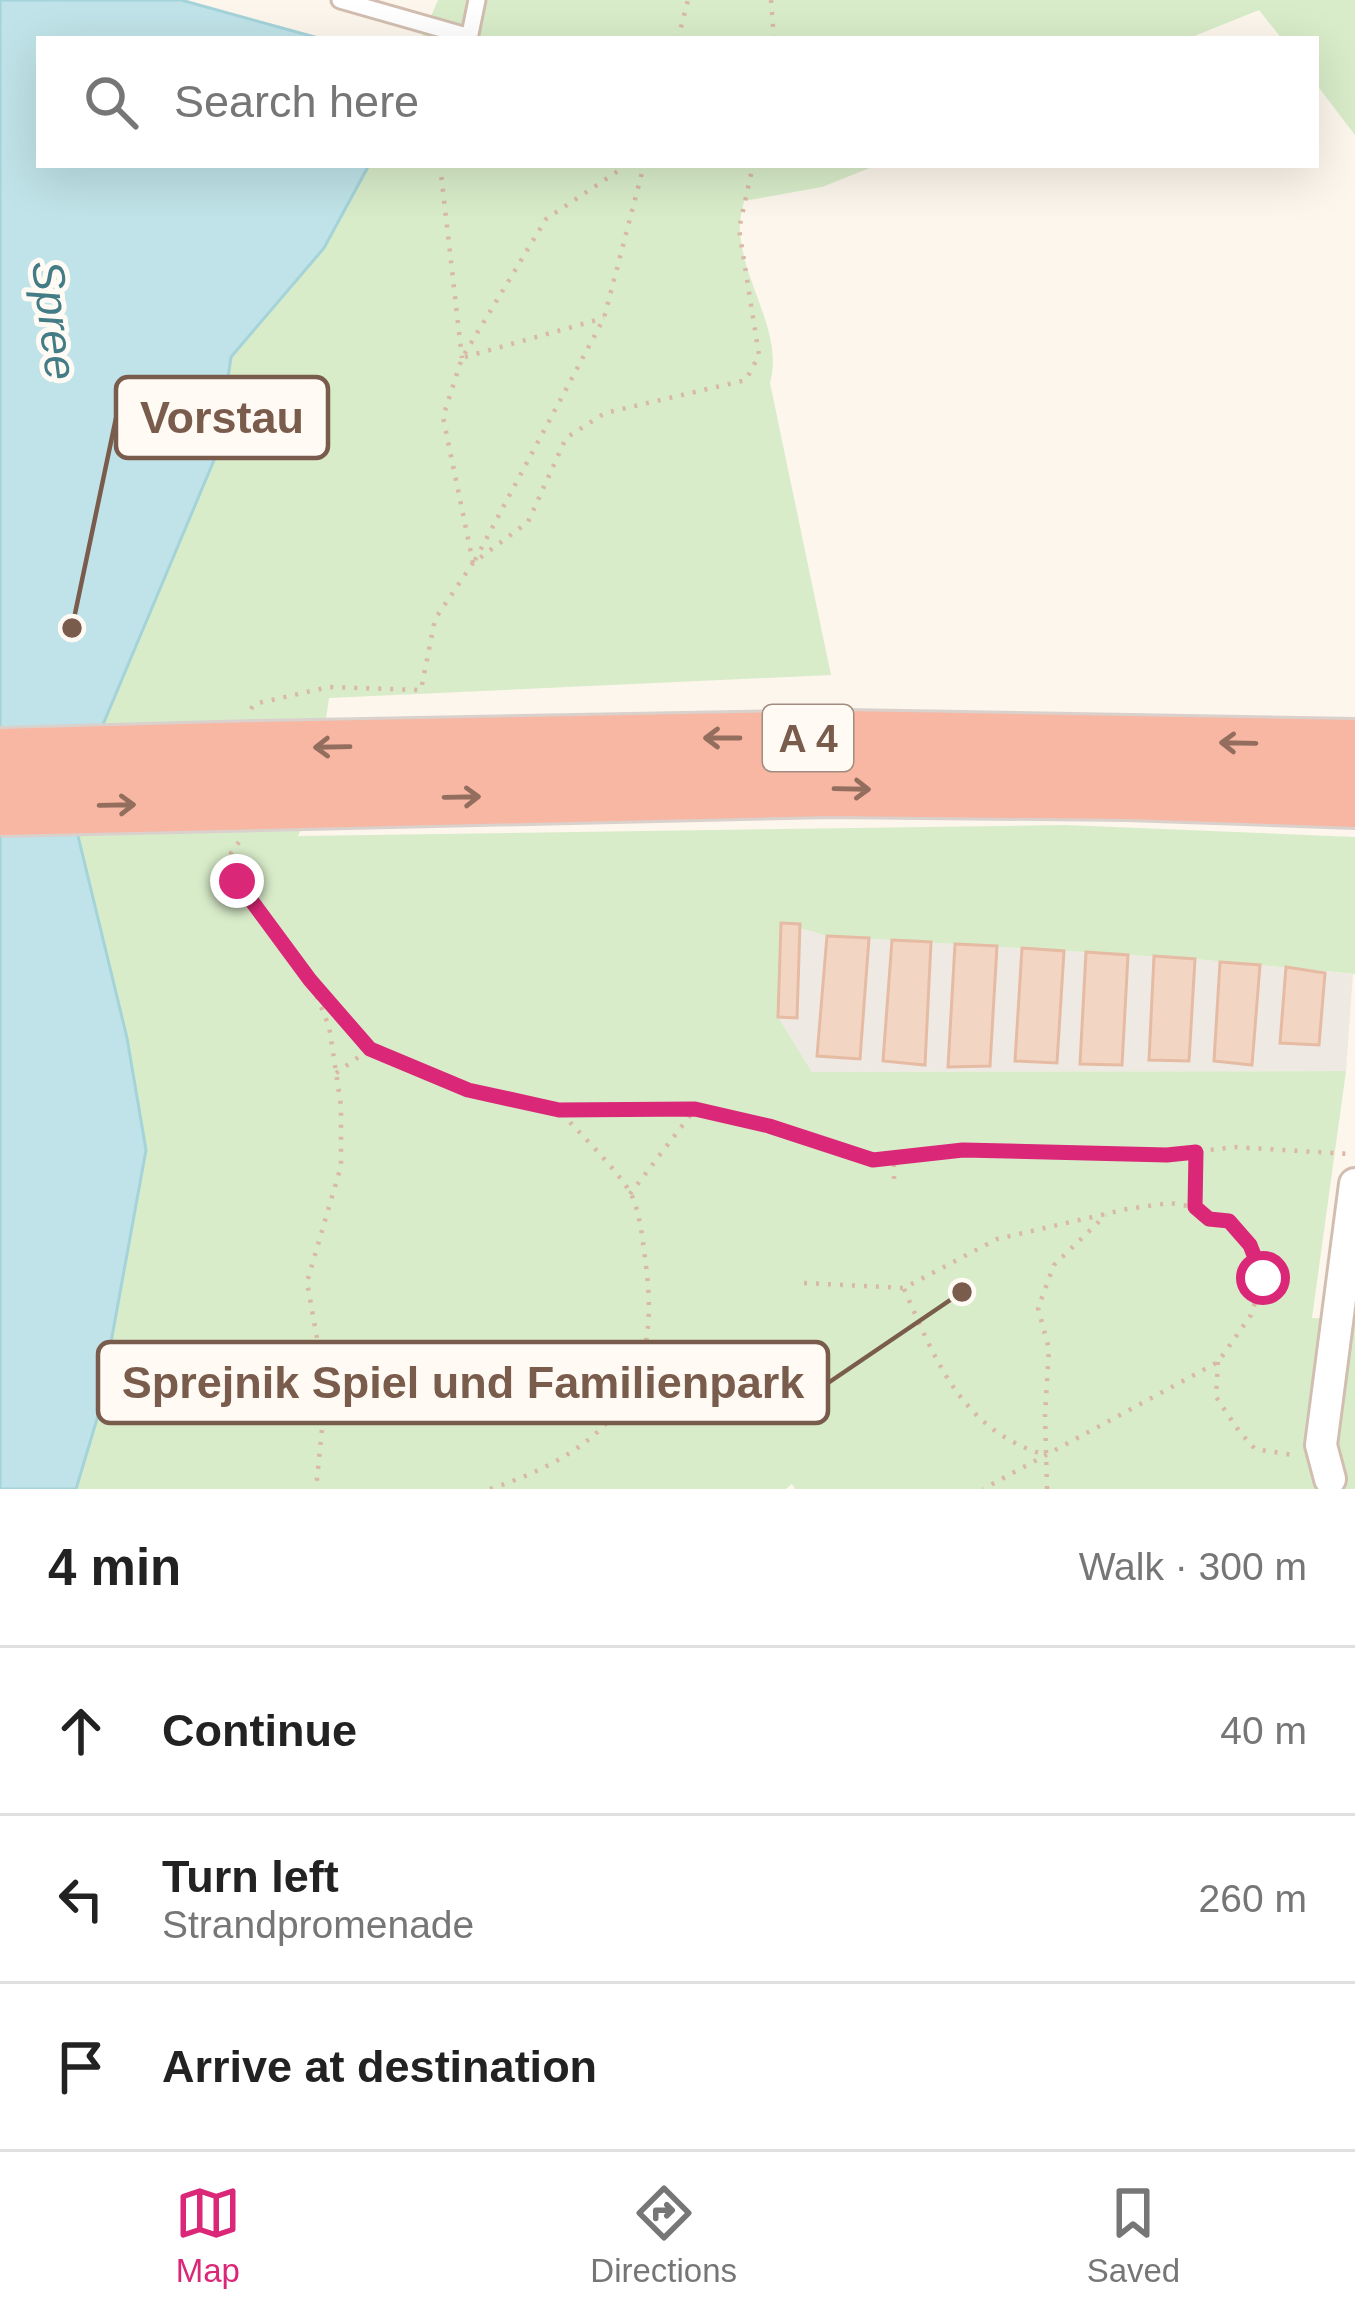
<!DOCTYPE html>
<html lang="en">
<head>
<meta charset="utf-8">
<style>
	:root { --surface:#fff; --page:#f6f6f6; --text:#222; --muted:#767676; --line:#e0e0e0; --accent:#db2777 }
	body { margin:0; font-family:Helvetica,sans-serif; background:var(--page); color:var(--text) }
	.stop { position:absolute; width:36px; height:36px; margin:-27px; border:9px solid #db2777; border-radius:50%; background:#fff }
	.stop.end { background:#db2777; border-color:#fff; box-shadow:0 3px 12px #0008 }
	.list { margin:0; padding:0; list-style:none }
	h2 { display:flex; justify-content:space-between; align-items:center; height:156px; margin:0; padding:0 48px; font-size:51px }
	h2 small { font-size:39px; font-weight:400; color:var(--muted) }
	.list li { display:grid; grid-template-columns:78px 1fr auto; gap:36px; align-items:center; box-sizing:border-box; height:168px; padding:0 48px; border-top:3px solid var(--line) }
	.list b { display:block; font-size:45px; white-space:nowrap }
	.list p { margin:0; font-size:39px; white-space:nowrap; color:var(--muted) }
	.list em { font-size:39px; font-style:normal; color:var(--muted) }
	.icon { flex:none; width:66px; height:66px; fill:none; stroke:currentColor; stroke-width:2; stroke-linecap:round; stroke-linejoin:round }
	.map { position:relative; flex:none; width:1355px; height:1489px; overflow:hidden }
	.search { position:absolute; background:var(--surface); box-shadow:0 12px 48px #0002; left:36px; right:36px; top:36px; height:132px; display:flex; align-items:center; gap:30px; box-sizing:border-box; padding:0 42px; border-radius:0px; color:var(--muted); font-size:45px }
	.sheet { height:660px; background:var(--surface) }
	nav { display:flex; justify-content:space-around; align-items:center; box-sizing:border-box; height:168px; border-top:3px solid var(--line); background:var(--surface); font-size:33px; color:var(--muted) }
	nav a { display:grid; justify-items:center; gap:6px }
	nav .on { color:var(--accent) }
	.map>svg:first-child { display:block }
	.industrial { fill:#efe9e4 }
	.green { fill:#d8ecc9 }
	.water { fill:#bfe3e8; stroke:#a5d3da; stroke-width:3 }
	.building { fill:#f3d5c3; stroke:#e6bba3; stroke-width:3 }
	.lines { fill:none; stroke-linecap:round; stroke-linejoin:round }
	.service-casing { stroke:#d1beb0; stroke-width:21 }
	.minor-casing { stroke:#d1beb0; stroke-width:36 }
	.motorway-casing { stroke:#dad1cd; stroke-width:60 }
	.path { stroke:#d9b8a5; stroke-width:4.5; stroke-dasharray:3 9; stroke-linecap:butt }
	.service { stroke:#fff; stroke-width:15 }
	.minor { stroke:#fff; stroke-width:30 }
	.motorway { stroke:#f7b7a3; stroke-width:54 }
	.motorway-bridge-casing { stroke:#dad1cd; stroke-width:60; stroke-linecap:butt }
	.motorway-bridge { stroke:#f7b7a3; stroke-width:54 }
	.oneway { stroke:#936e5e }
	.route { stroke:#db2777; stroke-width:15 }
	.labels { text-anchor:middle; stroke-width:10; stroke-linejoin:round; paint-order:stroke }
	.shield { fill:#fffaf3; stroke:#a28b7f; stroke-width:3 }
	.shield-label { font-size:39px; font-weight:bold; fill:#7a5c4d }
	.water-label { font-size:45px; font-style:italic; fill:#437c86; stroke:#fffaf3 }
	.leader { fill:none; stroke:#7a5c4d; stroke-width:4.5 }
	.callout-dot { fill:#7a5c4d; stroke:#fffaf3; stroke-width:4.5 }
	.callout { fill:#fffaf3; stroke:#7a5c4d; stroke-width:4.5 }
	.callout-label { font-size:45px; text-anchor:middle; font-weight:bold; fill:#7a5c4d }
</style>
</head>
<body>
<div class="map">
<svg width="1355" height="1489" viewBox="0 0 1355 1489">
	<rect width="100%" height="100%" fill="#fdf6ec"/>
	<path class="industrial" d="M781 923 827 936 1195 959 1353 974 1346 1071 812 1072 778 1017Z"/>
	<path class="green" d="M438 0H1355V135L1316 84V39H1282L1259 10 1187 39H421Z
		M369 165H877L822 187 744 201C742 210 739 221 740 230 742 283 784 332 770 383L831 675 329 698 314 800 298 836 1065 825 1355 837V974L1195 959 827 936 782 923 778 1017 812 1072 1346 1071 1312 1318 1355 1320V1489H795L792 1484 786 1489H76L97 1419 118 1289 127 1038 70 803 217 453 231 357 324 248Z"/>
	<path class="water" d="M0 0H181L322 39H39V165H369L324 248 231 357 217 453 70 803 127 1038 146 1150 97 1419 76 1489H0Z"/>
	<path class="building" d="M781 923 800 924 797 1018 778 1017Z
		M827 936 869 938 860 1059 817 1056Z
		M892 940 931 942 925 1065 883 1061Z
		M955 944 997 946 990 1066 948 1067Z
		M1022 948 1064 951 1057 1063 1015 1061Z
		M1086 952 1128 955 1122 1065 1080 1064Z
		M1154 956 1195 959 1189 1061 1149 1060Z
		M1220 962 1260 965 1252 1065 1214 1061Z
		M1286 967 1325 973 1319 1045 1280 1043Z"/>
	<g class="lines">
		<g class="service-casing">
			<path id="service" d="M340 0 470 37
				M469 39 477 0"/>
		</g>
		<g class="minor-casing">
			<path id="minor" d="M1330 1479 1321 1445 1355 1184"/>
		</g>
		<g class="motorway-casing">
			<path id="motorway" d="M260 749 847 738 1355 747
				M262 802 830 789 1128 792 1355 800"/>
		</g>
		<path class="path" d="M771 0 774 39
			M678 39 688 0
			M440 165 462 358
			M465 357 604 318
			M475 560 604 318 644 165
			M473 563 443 417 462 358 546 219 627 165
			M251 709 254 704 329 687 421 690 435 619 473 563 528 522 566 438 605 413 746 380 759 355 739 229 753 165
			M239 842 231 853 237 881 310 980 370 1049 468 1090 559 1110 695 1109 768 1126 873 1160 963 1150 1167 1155 1235 1147 1349 1154
			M312 985 329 1026 341 1106V1166L307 1282 326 1389 316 1489
			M336 1073 370 1049
			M894 1179V1160
			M630 1194 695 1109
			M1195 1206 1196 1152
			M804 1283 904 1288 997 1239 1127 1209 1170 1203 1195 1207 1209 1219 1229 1221 1250 1245 1263 1278 1251 1315 1218 1362 983 1489
			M904 1289C937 1363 962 1430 1045 1455
			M1218 1362 1216 1397 1239 1431 1255 1449 1293 1455
			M490 1489C603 1452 663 1392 646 1266 643 1244 641 1215 631 1194 618 1170 578 1132 559 1110
			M1047 1489 1045 1415 1049 1349 1038 1308 1054 1265 1106 1215"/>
		<use href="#service" class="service"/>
		<use href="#minor" class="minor"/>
		<use href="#motorway" class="motorway"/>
		<g class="motorway-bridge-casing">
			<path id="motorway-bridge" d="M0 756 260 749
				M0 808 262 802"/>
		</g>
		<use href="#motorway-bridge" class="motorway-bridge"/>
	</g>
	<defs><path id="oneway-shaft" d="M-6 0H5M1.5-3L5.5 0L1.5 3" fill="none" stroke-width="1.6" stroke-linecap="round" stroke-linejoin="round" transform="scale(3)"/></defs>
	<g class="oneway">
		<use href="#oneway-shaft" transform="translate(722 738) rotate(180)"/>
		<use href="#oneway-shaft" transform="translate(1238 743) rotate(-179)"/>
		<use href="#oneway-shaft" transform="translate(332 747) rotate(179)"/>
		<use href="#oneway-shaft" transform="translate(852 789) rotate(1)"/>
		<use href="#oneway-shaft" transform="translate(462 797) rotate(-1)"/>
		<use href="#oneway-shaft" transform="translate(117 805) rotate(-1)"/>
	</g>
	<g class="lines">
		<path class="route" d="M237 881 310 980 370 1049 468 1090 559 1110 695 1109 769 1126 873 1160 963 1150 1167 1155 1196 1152 1195 1207 1209 1219 1229 1221 1250 1245 1263 1278"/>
	</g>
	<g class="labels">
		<rect class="shield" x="763" y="705" width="90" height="66" rx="9"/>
		<g class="shield-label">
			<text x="808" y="752">A 4</text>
		</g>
		<g class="water-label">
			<text transform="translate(55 320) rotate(83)" y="16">Spree</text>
		</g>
	</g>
	<path class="leader" d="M72 628L116 418M962 1292L828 1383"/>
	<g class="callout-dot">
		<circle cx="72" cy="628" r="12"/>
		<circle cx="962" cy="1292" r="12"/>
	</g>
	<g class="callout">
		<rect x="116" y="377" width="212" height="81" rx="12"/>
		<rect x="98" y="1342" width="730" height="81" rx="12"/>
	</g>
	<g class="callout-label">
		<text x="222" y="433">Vorstau</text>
		<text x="463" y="1398">Sprejnik Spiel und Familienpark</text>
	</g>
</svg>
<div class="stop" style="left:1263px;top:1278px"></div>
<div class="stop end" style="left:237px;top:881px"></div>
<div class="search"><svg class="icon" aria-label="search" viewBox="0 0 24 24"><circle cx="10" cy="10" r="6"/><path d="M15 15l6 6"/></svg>Search here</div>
</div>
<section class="sheet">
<h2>4 min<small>Walk · 300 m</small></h2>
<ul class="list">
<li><svg class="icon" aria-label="ahead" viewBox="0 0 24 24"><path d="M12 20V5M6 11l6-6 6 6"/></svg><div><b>Continue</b></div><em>40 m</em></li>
<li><svg class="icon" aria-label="left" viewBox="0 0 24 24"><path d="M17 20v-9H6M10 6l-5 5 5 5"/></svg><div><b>Turn left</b><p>Strandpromenade</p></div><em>260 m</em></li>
<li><svg class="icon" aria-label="arrive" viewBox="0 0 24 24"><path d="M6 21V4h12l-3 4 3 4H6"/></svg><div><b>Arrive at destination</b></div></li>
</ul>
</section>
<nav>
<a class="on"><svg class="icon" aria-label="map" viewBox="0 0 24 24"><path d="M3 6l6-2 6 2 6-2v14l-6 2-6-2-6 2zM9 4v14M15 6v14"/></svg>Map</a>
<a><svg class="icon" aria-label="directions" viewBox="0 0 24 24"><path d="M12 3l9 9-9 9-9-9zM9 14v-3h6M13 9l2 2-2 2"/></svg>Directions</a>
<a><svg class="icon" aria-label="saved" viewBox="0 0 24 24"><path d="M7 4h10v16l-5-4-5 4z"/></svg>Saved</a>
</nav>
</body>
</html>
